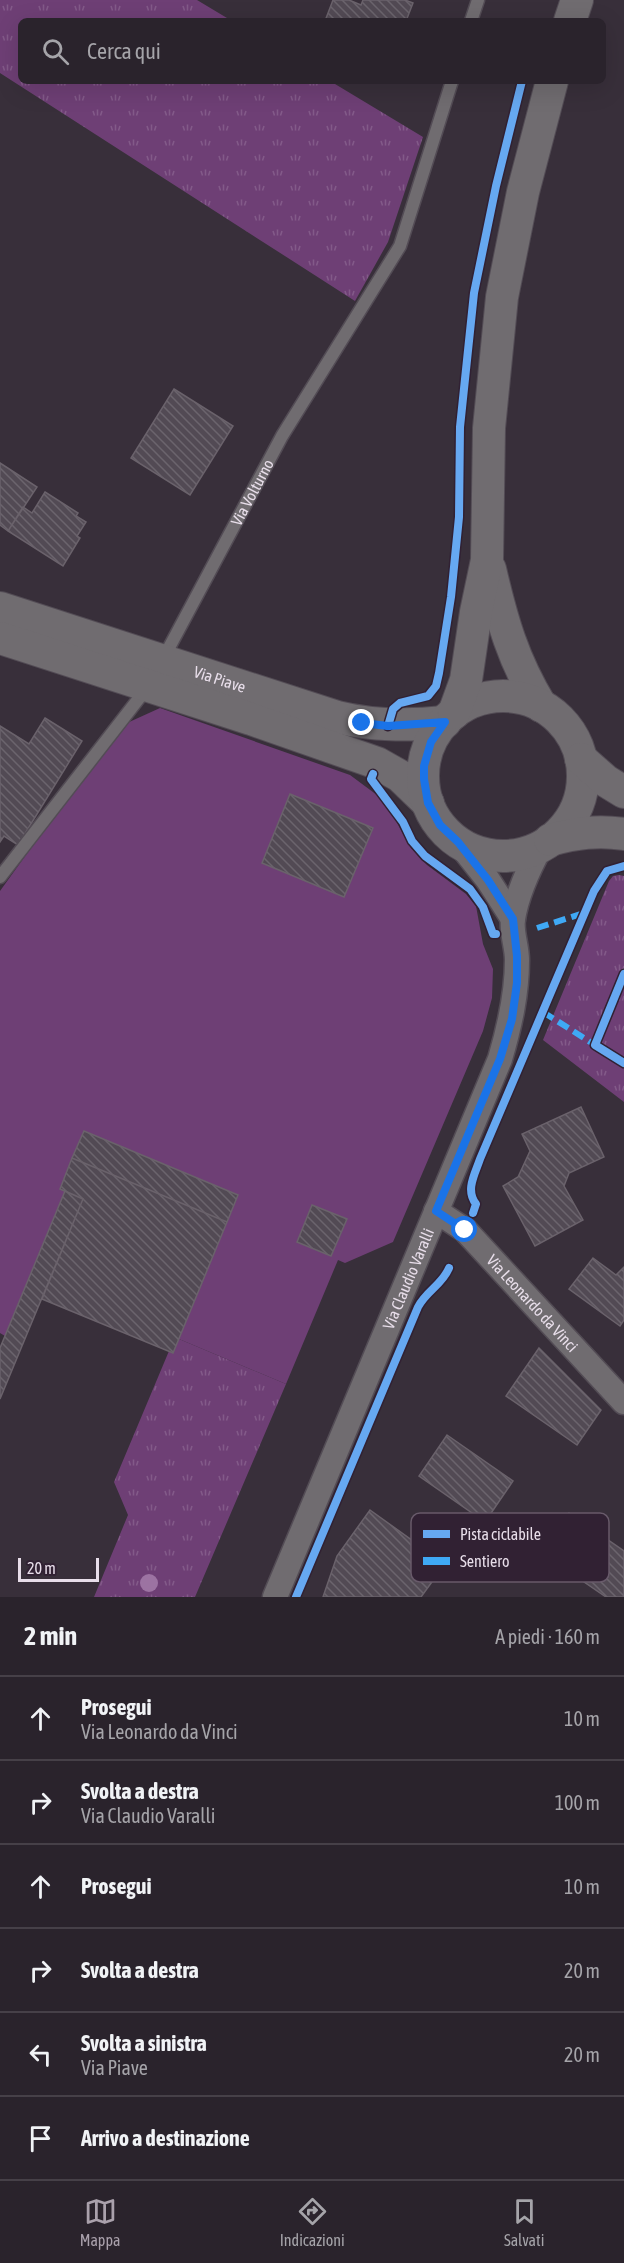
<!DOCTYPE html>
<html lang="it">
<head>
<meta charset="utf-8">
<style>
	:root { --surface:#2a232c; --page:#362f38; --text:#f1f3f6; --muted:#a5a4a9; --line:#464048; --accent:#aaa1ac }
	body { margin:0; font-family:"Asap Condensed",sans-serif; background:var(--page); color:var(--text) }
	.scale { position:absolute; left:18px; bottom:15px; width:81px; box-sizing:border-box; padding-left:6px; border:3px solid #e8deea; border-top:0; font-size:16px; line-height:21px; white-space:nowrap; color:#e8deea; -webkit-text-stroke:4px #312133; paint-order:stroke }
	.stop { position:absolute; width:18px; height:18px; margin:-14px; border:4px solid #1a73e8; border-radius:50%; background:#fff }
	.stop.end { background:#1a73e8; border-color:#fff; box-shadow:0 2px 6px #0008 }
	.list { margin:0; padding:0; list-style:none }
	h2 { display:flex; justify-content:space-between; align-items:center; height:78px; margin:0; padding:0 24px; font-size:26px }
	h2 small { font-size:20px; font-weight:400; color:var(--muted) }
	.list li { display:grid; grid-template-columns:39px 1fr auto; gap:18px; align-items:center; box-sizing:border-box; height:84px; padding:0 24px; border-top:2px solid var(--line) }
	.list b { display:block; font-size:22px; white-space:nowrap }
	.list p { margin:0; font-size:20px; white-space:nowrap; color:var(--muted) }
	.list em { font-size:20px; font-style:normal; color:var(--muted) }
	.icon { flex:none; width:33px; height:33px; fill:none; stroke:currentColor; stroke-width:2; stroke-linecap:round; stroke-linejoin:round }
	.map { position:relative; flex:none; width:624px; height:1597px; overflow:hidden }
	.search { position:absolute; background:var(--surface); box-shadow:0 6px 24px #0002; left:18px; right:18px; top:18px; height:66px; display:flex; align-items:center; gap:15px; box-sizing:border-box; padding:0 21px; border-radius:9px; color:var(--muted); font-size:22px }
	.sheet { height:582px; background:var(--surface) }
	nav { display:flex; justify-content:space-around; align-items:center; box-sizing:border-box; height:84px; border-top:2px solid var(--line); background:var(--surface); font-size:16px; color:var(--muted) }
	nav a { display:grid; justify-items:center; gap:3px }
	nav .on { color:var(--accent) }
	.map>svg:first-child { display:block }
	.grass { fill:url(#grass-tufts) }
	.garden { fill:#6e3f75 }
	.building { fill:url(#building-back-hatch); stroke:#6a626b; stroke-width:1.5 }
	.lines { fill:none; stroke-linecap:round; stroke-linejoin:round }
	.service-casing { stroke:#534c55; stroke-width:15 }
	.minor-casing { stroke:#534c55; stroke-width:27 }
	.tertiary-casing { stroke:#534c55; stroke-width:34 }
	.service { stroke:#706c70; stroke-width:12 }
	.minor { stroke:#706c70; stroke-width:24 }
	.tertiary { stroke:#706c70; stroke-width:32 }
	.quiet { stroke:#3fa9f5; stroke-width:6; stroke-dasharray:12 6; stroke-linecap:butt }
	.cycleway-casing { stroke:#312133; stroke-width:11 }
	.cycleway { stroke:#66a8f1; stroke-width:8 }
	.tree { fill:#9c73a2 }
	.route { stroke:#1a73e8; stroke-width:8 }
	.labels { text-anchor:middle; stroke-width:5; stroke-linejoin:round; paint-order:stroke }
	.street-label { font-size:16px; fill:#e8deea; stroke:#312133 }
	.key { fill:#312133; stroke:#685a6a; stroke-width:1.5 }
	.key-label { font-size:16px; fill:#e8deea }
</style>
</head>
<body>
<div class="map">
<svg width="624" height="1597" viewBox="0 0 624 1597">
	<defs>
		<pattern id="grass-tufts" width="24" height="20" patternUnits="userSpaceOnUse" patternTransform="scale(1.5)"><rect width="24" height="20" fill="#6e3f75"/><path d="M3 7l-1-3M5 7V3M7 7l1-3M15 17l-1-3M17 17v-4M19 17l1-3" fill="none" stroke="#835a89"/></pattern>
		<pattern id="building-back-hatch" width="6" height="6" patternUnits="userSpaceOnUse" patternTransform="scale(1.5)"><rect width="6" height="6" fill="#524a54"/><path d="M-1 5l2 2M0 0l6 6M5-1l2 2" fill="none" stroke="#6b646d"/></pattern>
	</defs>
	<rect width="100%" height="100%" fill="#382f3a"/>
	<path class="grass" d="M0 0H197L232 21H21V81H330L423 137 388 242 355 301 0 73Z
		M619 875 624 876V1102L543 1040 609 881 613 876Z
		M179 1339 286 1384 195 1597H94L128 1515 114 1482 169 1351Z"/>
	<path class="garden" d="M160 708 350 775 385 801 411 848 427 865 466 894 476 906 483 944 493 969 492 998 483 1031 393 1242 345 1263 338 1260 286 1384 179 1339 173 1353 42 1299 83 1199 65 1191 5 1336 0 1333V891L49 823 127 723Z"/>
	<path class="building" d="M333 0H349L361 5 363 0H405L413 3 406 21H325Z
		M174 389 233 426 190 495 131 458Z
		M0 463 37 487 8 531 0 525Z
		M45 492 78 513 76 516 86 522 77 536 80 538 63 566 8 531 23 507 32 513Z
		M45 718 82 741 18 845 4 836 0 842V726L29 744Z
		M290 794 373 828 344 897 262 863Z
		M581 1107 604 1157 569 1173 564 1186 583 1220 535 1246 503 1186 518 1177 530 1151 522 1134Z
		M84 1131 238 1195 227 1222 72 1158Z
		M72 1158 227 1222 173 1353 42 1299 83 1199 60 1189Z
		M65 1191 83 1199 0 1399V1348Z
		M312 1205 347 1219 331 1256 297 1242Z
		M593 1258 616 1275 624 1267V1320L620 1326 569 1289Z
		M539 1348 601 1410 577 1445 506 1396Z
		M447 1435 513 1481 485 1522 419 1476Z
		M370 1510 445 1564 421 1597H323L337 1556Z
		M569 1513 624 1551V1597H606L542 1553Z"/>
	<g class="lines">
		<g class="service-casing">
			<g id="service">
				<path d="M471 21 478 0"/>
				<path id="s1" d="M163 659 282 436 400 246 452 81"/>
				<path d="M0 877 147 688"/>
			</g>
		</g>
		<g class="minor-casing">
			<g id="minor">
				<path d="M458 842 488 880 513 919"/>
				<path id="s2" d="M436 1211 465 1230 624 1402"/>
				<path id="s3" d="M275 1597 500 1059C510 1025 517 994 517 960 517 946 511 932 513 919 517 894 529 868 541 846"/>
			</g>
		</g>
		<g class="tertiary-casing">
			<g id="tertiary">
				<path d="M570 21 577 0"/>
				<path d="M490 569C502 621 513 660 541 706"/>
				<path id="s4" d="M0 608 337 717C373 726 407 726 445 722"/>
				<path d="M0 638 251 719 377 763 400 776 428 803"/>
				<circle cx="503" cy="776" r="80"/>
				<path d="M454 713 466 680 476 612 487 560 489 428 502 297 523 192 552 81"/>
				<path d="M581 759 606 781 624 792"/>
				<path d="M550 840C576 833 598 830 624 834"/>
			</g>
		</g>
		<use href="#service" class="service"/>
		<use href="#minor" class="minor"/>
		<use href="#tertiary" class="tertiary"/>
		<path class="quiet" d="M537 928 584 913
			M543 1012 595 1045"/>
		<g class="cycleway-casing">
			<path id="cycleway" d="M388 726 393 709 400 703 428 696 436 686 439 673 451 597 459 517 460 427 474 293 496 186 522 81
				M373 774 371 779 403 822 412 841 425 856 470 889 483 907 493 934H496
				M624 974 595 1045 624 1063
				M473 1213 476 1204C465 1190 475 1174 480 1159L594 891 607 871 624 866
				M296 1597 418 1307C427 1290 442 1285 449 1268"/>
		</g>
		<use href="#cycleway" class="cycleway"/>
	</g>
	<circle class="tree" cx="149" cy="1583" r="9"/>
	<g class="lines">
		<path class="route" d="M362 723 388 726 445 722 431 742 424 766V779L428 803 440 825 458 842 488 880 513 919 517 956V983L512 1019 500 1059 436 1211 465 1230"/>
	</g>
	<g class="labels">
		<g class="street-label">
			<text dy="6" stroke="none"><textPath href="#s1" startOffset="189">Via Volturno</textPath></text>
			<text dy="6" stroke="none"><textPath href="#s4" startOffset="231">Via Piave</textPath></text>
			<text dy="6" stroke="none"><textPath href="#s3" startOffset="345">Via Claudio Varalli</textPath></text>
			<text dy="6" stroke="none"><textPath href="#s2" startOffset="134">Via Leonardo da Vinci</textPath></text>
		</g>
	</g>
	<rect x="411" y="1513" width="198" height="69" rx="9" class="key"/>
	<rect x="423" y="1530" width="27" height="8" fill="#66a8f1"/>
	<rect x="423" y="1557" width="27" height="8" fill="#3fa9f5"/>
	<g class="key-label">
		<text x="460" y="1540">Pista ciclabile</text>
		<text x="460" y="1567">Sentiero</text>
	</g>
</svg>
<div class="scale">20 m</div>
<div class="stop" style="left:465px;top:1230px"></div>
<div class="stop end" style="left:362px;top:723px"></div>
<div class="search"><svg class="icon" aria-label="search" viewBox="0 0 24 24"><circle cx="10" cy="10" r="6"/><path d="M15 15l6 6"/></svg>Cerca qui</div>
</div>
<section class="sheet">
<h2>2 min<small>A piedi · 160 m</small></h2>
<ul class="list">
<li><svg class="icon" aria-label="ahead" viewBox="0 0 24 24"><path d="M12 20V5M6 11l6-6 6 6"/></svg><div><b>Prosegui</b><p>Via Leonardo da Vinci</p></div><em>10 m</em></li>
<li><svg class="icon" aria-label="right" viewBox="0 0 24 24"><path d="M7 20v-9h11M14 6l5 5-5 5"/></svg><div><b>Svolta a destra</b><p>Via Claudio Varalli</p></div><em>100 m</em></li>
<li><svg class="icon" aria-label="ahead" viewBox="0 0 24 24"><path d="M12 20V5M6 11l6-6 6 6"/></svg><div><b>Prosegui</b></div><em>10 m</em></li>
<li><svg class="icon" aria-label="right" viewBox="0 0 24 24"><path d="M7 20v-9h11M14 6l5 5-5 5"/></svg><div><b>Svolta a destra</b></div><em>20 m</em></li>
<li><svg class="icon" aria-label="left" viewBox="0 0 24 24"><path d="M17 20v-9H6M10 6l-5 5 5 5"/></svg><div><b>Svolta a sinistra</b><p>Via Piave</p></div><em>20 m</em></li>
<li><svg class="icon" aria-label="arrive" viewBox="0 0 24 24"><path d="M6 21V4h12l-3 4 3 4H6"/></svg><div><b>Arrivo a destinazione</b></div></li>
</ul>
</section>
<nav>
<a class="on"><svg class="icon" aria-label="map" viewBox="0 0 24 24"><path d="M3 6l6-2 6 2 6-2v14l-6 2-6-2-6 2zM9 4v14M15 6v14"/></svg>Mappa</a>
<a><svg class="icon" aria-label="directions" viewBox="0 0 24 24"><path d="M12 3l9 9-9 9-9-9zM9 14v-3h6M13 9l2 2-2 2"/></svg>Indicazioni</a>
<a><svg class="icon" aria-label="saved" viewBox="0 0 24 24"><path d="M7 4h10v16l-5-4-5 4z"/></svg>Salvati</a>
</nav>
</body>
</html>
